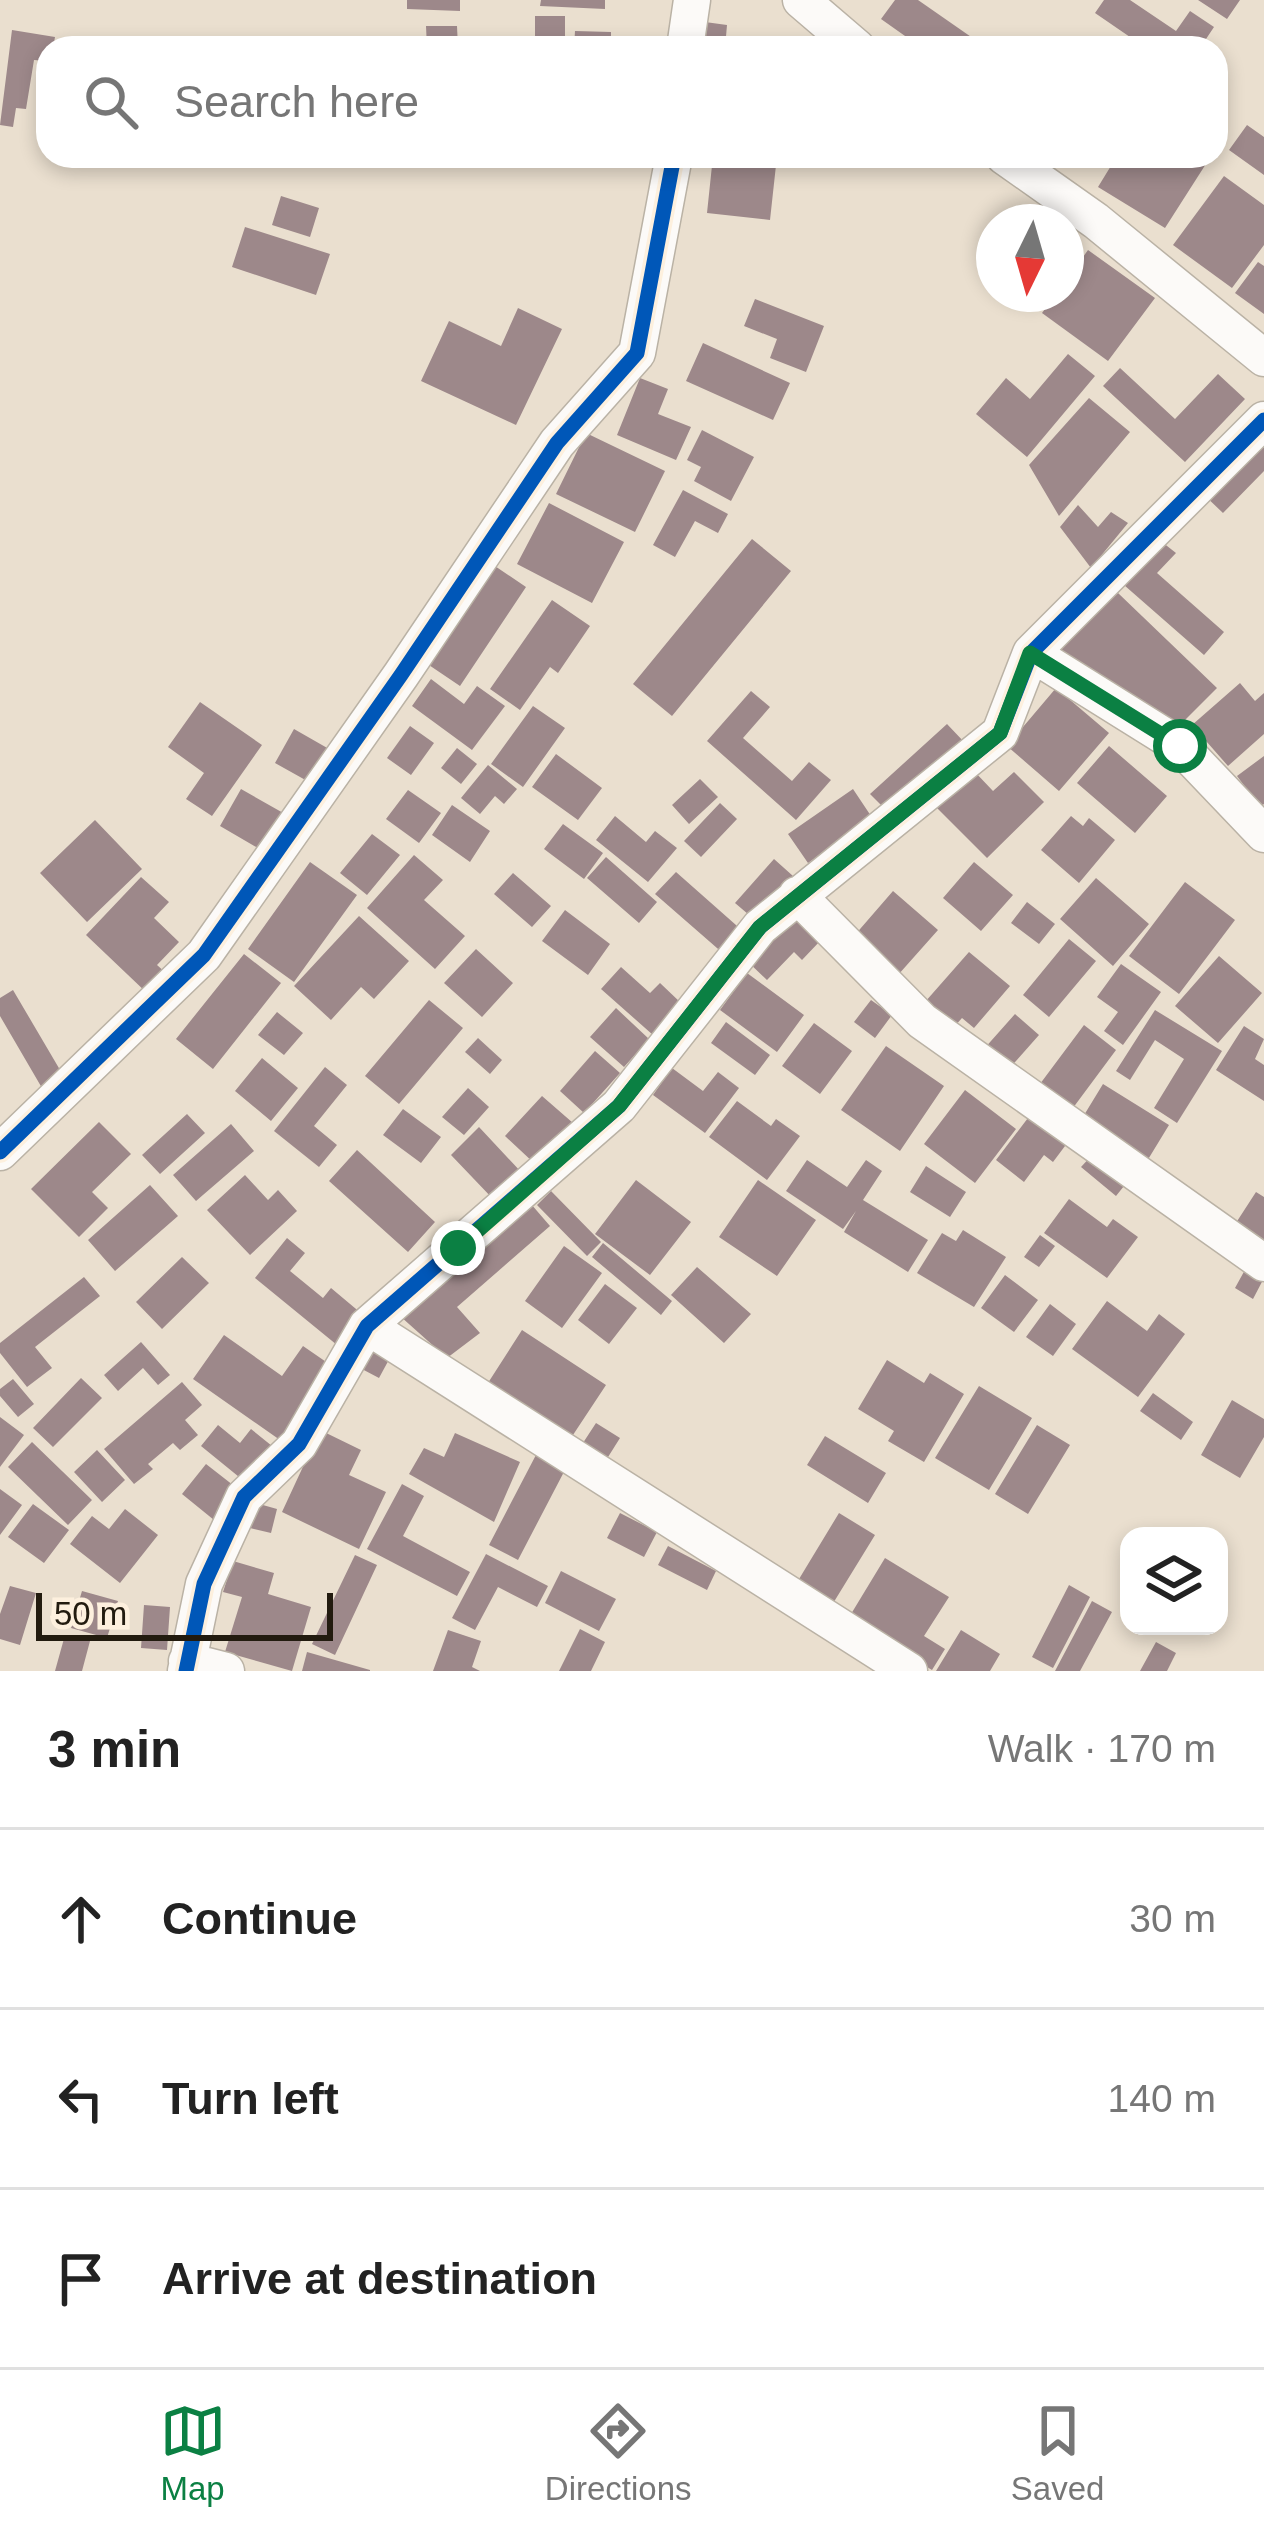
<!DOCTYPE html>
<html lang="en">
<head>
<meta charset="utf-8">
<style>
	:root { --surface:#fff; --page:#f2f2f2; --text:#222; --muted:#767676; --line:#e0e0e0; --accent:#0b8043 }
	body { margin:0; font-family:Helvetica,sans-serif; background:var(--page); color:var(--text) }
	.controls { position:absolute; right:36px; bottom:36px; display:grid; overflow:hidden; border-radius:24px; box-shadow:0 6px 18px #0003 }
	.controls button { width:108px; height:108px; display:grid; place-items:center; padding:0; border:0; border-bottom:3px solid var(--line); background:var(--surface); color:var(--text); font:60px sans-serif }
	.compass { position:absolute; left:976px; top:204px; width:108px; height:108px; border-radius:50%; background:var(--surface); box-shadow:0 6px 18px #0003; rotate:185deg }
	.scale { position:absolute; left:36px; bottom:30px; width:297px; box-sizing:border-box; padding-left:12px; border:6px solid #221b0f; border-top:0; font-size:33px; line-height:42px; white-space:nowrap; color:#221b0f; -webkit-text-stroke:9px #fdf0de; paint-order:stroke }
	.stop { position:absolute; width:36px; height:36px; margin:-27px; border:9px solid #0b8043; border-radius:50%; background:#fff }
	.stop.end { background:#0b8043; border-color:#fff; box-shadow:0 3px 12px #0008 }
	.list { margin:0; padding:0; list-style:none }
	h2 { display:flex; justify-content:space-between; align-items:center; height:156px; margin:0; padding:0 48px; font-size:51px }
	h2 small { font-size:39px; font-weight:400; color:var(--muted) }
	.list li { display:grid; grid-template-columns:78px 1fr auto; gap:36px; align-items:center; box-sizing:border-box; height:180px; padding:0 48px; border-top:3px solid var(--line) }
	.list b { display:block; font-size:45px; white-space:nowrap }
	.list em { font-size:39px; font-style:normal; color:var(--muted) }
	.icon { flex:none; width:66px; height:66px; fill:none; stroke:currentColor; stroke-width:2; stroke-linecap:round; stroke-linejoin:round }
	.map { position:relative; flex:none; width:1264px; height:1671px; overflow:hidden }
	.search { position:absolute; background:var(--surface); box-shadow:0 6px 18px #0003; left:36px; right:36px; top:36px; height:132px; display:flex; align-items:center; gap:30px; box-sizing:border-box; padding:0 42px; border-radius:36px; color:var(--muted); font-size:45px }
	.sheet { height:696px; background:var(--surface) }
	nav { display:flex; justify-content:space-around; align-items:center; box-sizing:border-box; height:168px; border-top:3px solid var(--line); background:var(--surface); font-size:33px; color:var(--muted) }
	nav a { display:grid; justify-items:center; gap:6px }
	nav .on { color:var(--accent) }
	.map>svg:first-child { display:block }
	.building { fill:#9d888a }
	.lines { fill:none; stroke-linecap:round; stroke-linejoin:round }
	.street-casing { stroke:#bab2a5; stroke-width:39 }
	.street { stroke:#fcfaf8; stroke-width:36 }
	.cycleway-casing { stroke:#fdf0de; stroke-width:22 }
	.cycleway { stroke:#0057b8; stroke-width:15 }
	.route { stroke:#0b8043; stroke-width:15 }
</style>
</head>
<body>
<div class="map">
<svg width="1264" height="1671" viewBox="0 0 1264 1671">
	<rect width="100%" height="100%" fill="#eadfcf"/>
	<path class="building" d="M407 0H460V11L407 9Z
		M541 0H605V9L540 6Z
		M895 0H918L987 48H922L881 19Z
		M1104 0H1130L1176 31 1190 11 1214 27 1200 48H1146L1095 13Z
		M1198 0H1240L1227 19Z
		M535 16H565V48H535Z
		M705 22 727 25 725 48H702Z
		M426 26H457L458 48H427Z
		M12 30 55 37 53 48H48V61L34 60 26 109 16 108 13 127 0 125Z
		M575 31 611 32V48H574Z
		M1247 125 1264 137V175L1229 150Z
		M713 156H777L770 220 707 213Z
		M1117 156H1211L1165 228 1098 187Z
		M1224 176 1264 205V245L1232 288 1173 245Z
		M281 196 319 208 310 237 272 225Z
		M245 227 330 254 316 295 232 267Z
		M1088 250 1155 298 1108 361 1042 313 1056 294H1066V281Z
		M1258 262 1264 266V314L1235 293Z
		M755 299 824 326 806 372 770 358 777 339 744 326Z
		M518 308 562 329 516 425 421 381 449 321 501 346Z
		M703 343 790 383 773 420 686 381Z
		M1068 354 1095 376 1027 457 976 414 1006 378 1030 399Z
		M1120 368 1175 419 1218 374 1245 399 1185 462 1103 386Z
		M640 378 668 389 658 414 691 427 676 460 617 435Z
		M1089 398 1130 432 1059 516 1029 465Z
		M702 430 754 457 731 501 694 481 701 467 687 460Z
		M586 433 665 471 635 532 556 494Z
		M1254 438 1264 448V471L1223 513 1201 492Z
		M683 490 728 514 718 533 695 521 675 557 653 545Z
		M549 503 624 542 592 603 517 564Z
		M1078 505 1098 527 1111 512 1128 523 1091 568 1060 527Z
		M752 539 791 571 672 716 633 684Z
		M1162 542 1176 553 1157 573 1224 632 1204 655 1124 585Z
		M489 562 526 587 460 686 423 661Z
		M1118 593 1217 688 1180 725 1056 650Z
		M552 600 590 626 558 673 550 667 520 710 490 689Z
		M431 679 464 704 477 686 505 706 472 750 412 706Z
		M1240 683 1255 701 1264 693V734L1228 766 1192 725Z
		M1056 688 1109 733 1059 791 1007 746Z
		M751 691 770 707 743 738 792 781 809 762 831 780 796 820 707 741Z
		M200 702 262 745 212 816 186 799 204 773 168 747Z
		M533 706 565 728 523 787 491 764Z
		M947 724 965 743 889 813 870 794Z
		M410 726 434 743 411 775 387 758Z
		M294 729 329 749 309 782 275 763Z
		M1109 746 1167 796 1135 833 1077 783Z
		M457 748 477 764 461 784 441 768Z
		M556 754 602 788 578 820 532 787Z
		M1264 756V804L1260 807 1237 776Z
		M488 765 517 789 504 804 495 796 480 814 461 798Z
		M974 771 993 791 1014 772 1044 802 987 858 936 807Z
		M700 779 718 797 689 824 672 805Z
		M241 789 285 814 263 851 220 826Z
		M853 789 873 819 808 863 788 834Z
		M408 790 441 813 419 843 386 819Z
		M720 803 737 819 701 857 684 841Z
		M452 805 490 831 470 862 432 835Z
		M615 816 646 842 655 831 677 848 648 882 596 840Z
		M1071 816 1083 826 1089 818 1115 840 1079 883 1041 850Z
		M95 820 142 869 87 922 40 873Z
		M563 824 603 853 584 879 544 849Z
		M372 834 400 855 367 895 340 873Z
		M414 855 443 880 424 900 465 936 435 969 367 908Z
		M606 857 657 902 639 923 587 878Z
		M774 859 793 876 755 920 735 903Z
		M310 862 357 895 294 982 248 949Z
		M974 862 1013 895 981 931 943 898Z
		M676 872 745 933 725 955 655 894Z
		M513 873 551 906 532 927 494 894Z
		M141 877 169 902 154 918 179 942 157 965 167 974 148 994 86 935Z
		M1096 878 1149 924 1113 966 1060 919Z
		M1185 882 1235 920 1179 994 1129 956Z
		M893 891 938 930 898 975 854 936Z
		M1027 902 1055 924 1039 944 1011 923Z
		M565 910 610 944 588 975 542 941Z
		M791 911 821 940 802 960 794 952 767 980 745 959Z
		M359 916 409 961 374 999 361 987 331 1020 294 986Z
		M1069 939 1096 961 1049 1017 1023 995Z
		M476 949 513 983 482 1017 444 983Z
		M969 952 1010 986 974 1028 962 1018 954 1027 925 1002Z
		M244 954 281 983 213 1069 176 1039Z
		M1219 956 1262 993 1218 1043 1175 1006Z
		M1121 964 1161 992 1123 1045 1104 1031 1118 1012 1097 997Z
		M621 967 650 993 660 983 681 1003 653 1035 601 989Z
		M747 973 804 1015 777 1052 720 1010Z
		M13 990 63 1075 42 1088 0 1016V998Z
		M429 1000 463 1028 399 1104 365 1076Z
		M871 1000 892 1015 875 1038 854 1022Z
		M616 1008 649 1039 624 1067 590 1037Z
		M1155 1010 1222 1051 1177 1123 1154 1108 1184 1059 1155 1040 1130 1080 1116 1071Z
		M277 1012 303 1033 284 1055 258 1035Z
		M1015 1014 1039 1035 1007 1071 983 1050Z
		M726 1022 770 1055 755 1075 711 1043Z
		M814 1023 852 1051 820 1094 782 1066Z
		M1084 1025 1116 1050 1067 1116 1034 1092Z
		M1244 1026 1264 1039 1255 1059 1264 1065V1101L1216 1070Z
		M478 1038 502 1060 490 1074 465 1052Z
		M886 1046 944 1086 900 1151 841 1110Z
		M595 1051 620 1073 584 1113 560 1091Z
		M262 1058 298 1088 271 1121 235 1091Z
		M325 1067 347 1085 314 1126 337 1145 319 1167 274 1131Z
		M672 1068 703 1091 718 1072 739 1088 705 1133 653 1095Z
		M1103 1084 1169 1125 1144 1166 1078 1125Z
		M468 1088 489 1107 464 1135 442 1117Z
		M965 1090 1016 1129 975 1183 924 1144Z
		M542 1096 573 1123 535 1164 505 1136Z
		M737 1101 771 1126 776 1119 800 1136 767 1180 709 1137Z
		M403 1109 441 1137 421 1163 383 1135Z
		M187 1114 205 1133 160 1174 142 1155Z
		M1031 1114 1068 1142 1053 1162 1044 1155 1024 1182 996 1160Z
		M99 1122 131 1154 92 1192 108 1208 79 1237 31 1189Z
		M231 1124 254 1151 196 1201 173 1175Z
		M479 1127 522 1173 494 1200 451 1155Z
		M357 1150 435 1222 408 1252 329 1181Z
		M1094 1153 1128 1181 1116 1196 1081 1167Z
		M807 1160 847 1187 866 1160 882 1171 863 1200 928 1240 908 1272 844 1232 856 1211 843 1229 786 1191Z
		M926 1166 966 1192 950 1217 910 1192Z
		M245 1175 268 1200 278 1190 297 1211 250 1255 207 1210Z
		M636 1180 691 1222 650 1275 595 1234Z
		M758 1180 816 1220 777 1276 719 1237Z
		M150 1185 178 1216 115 1271 88 1240Z
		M551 1191 601 1242 587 1256 537 1205Z
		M1256 1192 1264 1197V1250L1232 1229Z
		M1069 1199 1107 1227 1113 1219 1138 1237 1107 1278 1044 1233Z
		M531 1204 550 1226 457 1307 480 1333 447 1358 400 1316Z
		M963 1230 1006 1257 974 1307 917 1273 942 1233 956 1241Z
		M1040 1235 1055 1246 1039 1267 1024 1257Z
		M287 1238 305 1253 290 1271 323 1298 331 1288 362 1314 337 1345 255 1278Z
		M603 1243 672 1301 661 1315 592 1257Z
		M564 1246 602 1273 562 1328 525 1301Z
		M182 1257 209 1283 162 1329 136 1302Z
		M697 1267 751 1314 724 1343 671 1295Z
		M1246 1268 1264 1278 1253 1299 1235 1288Z
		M1005 1275 1038 1300 1014 1332 981 1308Z
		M84 1277 100 1296 35 1347 52 1368 27 1387 0 1353V1343Z
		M605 1284 637 1308 609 1344 578 1320Z
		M1107 1301 1147 1331 1159 1314 1185 1334 1138 1397 1072 1349Z
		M1050 1304 1076 1324 1053 1356 1026 1337Z
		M522 1330 606 1385 569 1441 486 1386Z
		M224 1335 282 1376 303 1346 332 1366 280 1440 193 1379Z
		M141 1342 170 1375 158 1385 143 1368 118 1391 104 1375Z
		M374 1344 392 1354 379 1378 360 1368Z
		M887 1360 924 1383 930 1373 964 1394 924 1462 888 1441 894 1431 858 1409Z
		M81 1378 102 1398 53 1447 33 1428Z
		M13 1379 34 1404 18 1417 0 1396V1389Z
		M182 1382 202 1405 185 1420 198 1435 180 1450 173 1443 148 1464 153 1469 134 1484 104 1449Z
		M979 1386 1032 1418 989 1490 935 1458Z
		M1153 1393 1193 1422 1181 1440 1140 1411Z
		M1232 1400 1264 1419V1437L1240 1478 1201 1455Z
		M0 1417 24 1435 0 1467Z
		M596 1423 620 1438 603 1465 579 1449Z
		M218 1425 240 1443 251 1429 272 1446 244 1481 201 1446Z
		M1037 1425 1070 1445 1028 1514 995 1494Z
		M320 1430 361 1450 349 1475 386 1492 359 1549 282 1512Z
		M455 1433 520 1462 494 1522 409 1474 424 1448 444 1457Z
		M825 1436 886 1473 868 1503 807 1465Z
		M32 1442 92 1500 68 1525 8 1467Z
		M97 1450 125 1480 102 1502 74 1472Z
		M537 1453 566 1468 518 1560 489 1545Z
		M206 1464 238 1489 214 1520 182 1494Z
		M402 1484 424 1496 403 1536 470 1572 457 1596 367 1549Z
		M0 1489 22 1505 0 1535Z
		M252 1502 277 1509 271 1533 246 1527Z
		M33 1504 69 1530 44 1563 8 1537Z
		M125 1509 158 1535 120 1583 70 1544 92 1516 109 1529Z
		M620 1513 657 1532 644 1557 607 1538Z
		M839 1513 875 1535 832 1605 796 1584Z
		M668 1546 716 1571 707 1590 658 1565Z
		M486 1554 548 1586 537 1607 498 1587 475 1630 452 1618Z
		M355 1555 377 1565 335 1655 312 1644Z
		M885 1558 949 1597 924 1636 945 1649 932 1670 848 1619Z
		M233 1561 274 1573 268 1594 311 1607 292 1671 225 1652 242 1597 223 1592Z
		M561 1571 616 1599 599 1631 545 1603Z
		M1069 1585 1090 1597 1053 1668 1032 1657Z
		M10 1586 36 1593 20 1645 0 1639V1614Z
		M82 1591 118 1601 107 1638 71 1628Z
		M1092 1601 1112 1612 1080 1671H1055Z
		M144 1605 170 1607 167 1650 141 1648Z
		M580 1629 605 1642 591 1671H559Z
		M448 1630 481 1641 472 1667 480 1671H433Z
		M961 1630 1000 1654 990 1671H936Z
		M65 1635 90 1641 82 1671H55Z
		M1156 1642 1176 1653 1167 1671H1140Z
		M307 1652 370 1670V1671H302Z"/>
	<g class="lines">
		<g class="street-casing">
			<path id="street" d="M801 0 857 48
				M685 48 692 0
				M1004 156 1096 221 1264 358
				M1031 653 1180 746 1264 834
				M797 895 922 1021 1264 1263
				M0 1152 204 955 401 675 557 443 637 353 674 156
				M367 1326 909 1671
				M187 1661 226 1671
				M186 1671 204 1584 244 1497 299 1444 367 1326 619 1106 760 927 1000 733 1031 653 1264 420"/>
		</g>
		<use href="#street" class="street"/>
		<g class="cycleway-casing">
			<path id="cycleway" d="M0 1152 204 955 401 675 557 443 637 353 674 156
				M186 1671 204 1584 244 1497 299 1444 367 1326 619 1106 760 927 1000 733 1031 653 1264 420"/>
		</g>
		<use href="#cycleway" class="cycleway"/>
	</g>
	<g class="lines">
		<path class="route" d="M458 1248 619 1106 760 927 1000 733 1030 653 1180 746"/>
	</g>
</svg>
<div class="controls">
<button><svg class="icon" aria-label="layers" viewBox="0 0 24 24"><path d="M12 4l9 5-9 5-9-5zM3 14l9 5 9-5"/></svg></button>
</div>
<svg class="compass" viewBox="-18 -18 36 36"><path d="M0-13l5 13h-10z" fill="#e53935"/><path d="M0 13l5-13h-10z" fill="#767676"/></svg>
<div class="scale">50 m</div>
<div class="stop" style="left:1180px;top:746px"></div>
<div class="stop end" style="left:458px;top:1248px"></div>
<div class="search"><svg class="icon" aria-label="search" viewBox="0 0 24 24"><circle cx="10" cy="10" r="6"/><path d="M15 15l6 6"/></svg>Search here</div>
</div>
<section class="sheet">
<h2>3 min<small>Walk · 170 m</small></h2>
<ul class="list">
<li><svg class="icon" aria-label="ahead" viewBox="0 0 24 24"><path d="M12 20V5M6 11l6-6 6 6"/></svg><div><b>Continue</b></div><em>30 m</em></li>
<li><svg class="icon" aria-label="left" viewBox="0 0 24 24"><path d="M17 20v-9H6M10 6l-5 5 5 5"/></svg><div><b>Turn left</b></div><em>140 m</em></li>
<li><svg class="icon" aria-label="arrive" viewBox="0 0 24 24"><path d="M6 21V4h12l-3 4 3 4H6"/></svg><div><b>Arrive at destination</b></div></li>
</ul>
</section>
<nav>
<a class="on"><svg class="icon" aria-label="map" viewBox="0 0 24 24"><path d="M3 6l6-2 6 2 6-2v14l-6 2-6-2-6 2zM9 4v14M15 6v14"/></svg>Map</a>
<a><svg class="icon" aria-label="directions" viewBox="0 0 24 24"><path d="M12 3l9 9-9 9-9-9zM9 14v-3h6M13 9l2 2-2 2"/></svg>Directions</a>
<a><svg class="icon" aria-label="saved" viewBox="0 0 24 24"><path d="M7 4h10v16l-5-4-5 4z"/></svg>Saved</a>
</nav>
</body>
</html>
